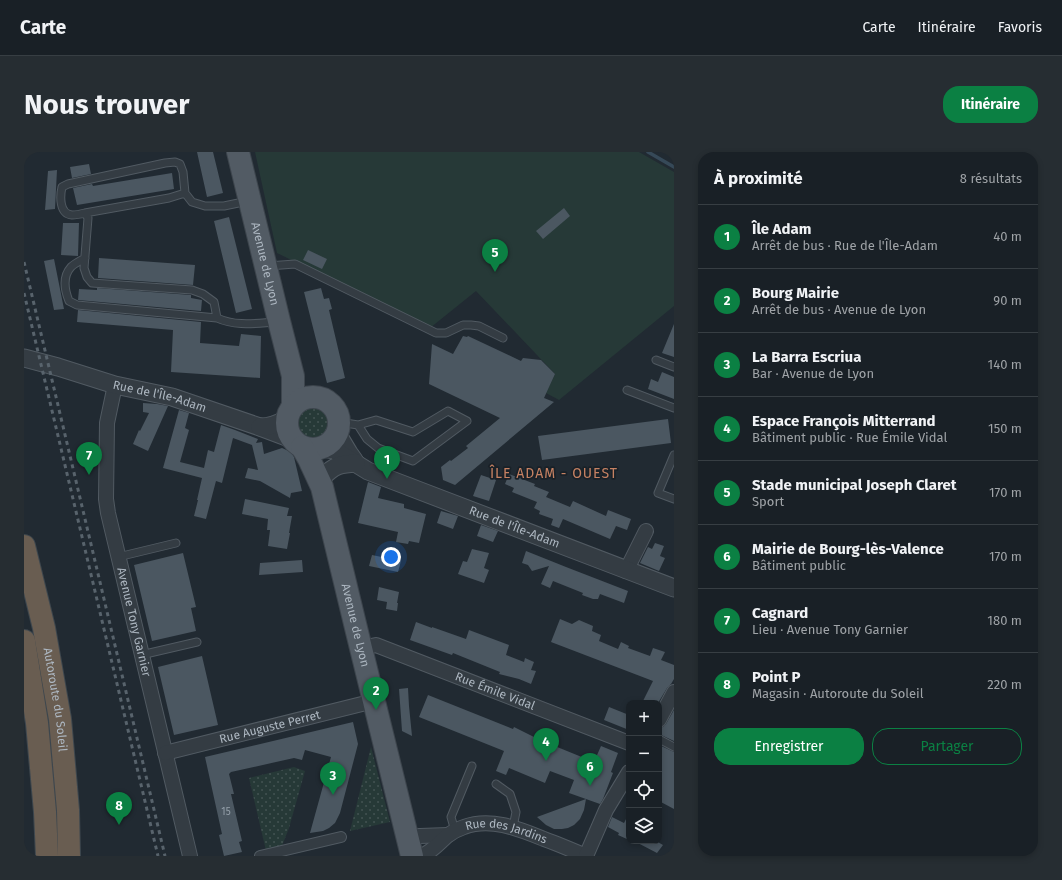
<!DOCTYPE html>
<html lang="fr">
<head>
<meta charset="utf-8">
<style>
	:root { --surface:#192026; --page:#262d32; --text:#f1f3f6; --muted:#9fa3a7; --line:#373e43; --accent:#0b8043 }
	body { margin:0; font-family:"Fira Sans",sans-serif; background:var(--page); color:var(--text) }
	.controls { position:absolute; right:12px; bottom:12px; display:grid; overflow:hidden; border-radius:8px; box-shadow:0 2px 6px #0003 }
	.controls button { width:36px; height:36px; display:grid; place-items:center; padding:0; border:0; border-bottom:1px solid var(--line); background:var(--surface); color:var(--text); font:20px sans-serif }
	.you { position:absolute; left:367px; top:405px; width:14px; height:14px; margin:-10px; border:3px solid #fff; border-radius:50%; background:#1a73e8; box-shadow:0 0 0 6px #1a73e833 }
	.badge { display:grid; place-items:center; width:26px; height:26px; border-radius:50%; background:var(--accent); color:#fff; font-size:13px; font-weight:700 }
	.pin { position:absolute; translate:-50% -33px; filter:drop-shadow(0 1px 2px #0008) }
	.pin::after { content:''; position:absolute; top:21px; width:14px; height:12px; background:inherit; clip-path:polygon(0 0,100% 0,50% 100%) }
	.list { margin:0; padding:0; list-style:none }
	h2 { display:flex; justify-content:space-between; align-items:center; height:52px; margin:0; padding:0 16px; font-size:17px }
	h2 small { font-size:13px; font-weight:400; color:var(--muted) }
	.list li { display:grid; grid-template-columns:26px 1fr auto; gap:12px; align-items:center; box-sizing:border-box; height:64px; padding:0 16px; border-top:1px solid var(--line) }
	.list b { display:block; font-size:15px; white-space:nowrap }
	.list p { margin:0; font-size:13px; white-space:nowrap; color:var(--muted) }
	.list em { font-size:13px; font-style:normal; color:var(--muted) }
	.actions { display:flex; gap:8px; padding:12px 16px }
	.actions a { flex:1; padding:9px 0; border:1px solid var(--accent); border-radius:16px; text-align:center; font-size:14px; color:var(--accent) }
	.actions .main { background:var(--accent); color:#fff }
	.icon { flex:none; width:22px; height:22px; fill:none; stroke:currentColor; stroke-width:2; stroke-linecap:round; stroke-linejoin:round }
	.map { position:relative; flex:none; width:650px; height:704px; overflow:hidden; border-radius:16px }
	header { display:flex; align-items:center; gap:24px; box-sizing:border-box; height:56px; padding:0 20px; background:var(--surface); border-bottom:1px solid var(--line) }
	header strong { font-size:19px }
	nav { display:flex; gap:22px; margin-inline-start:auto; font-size:14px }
	.intro { display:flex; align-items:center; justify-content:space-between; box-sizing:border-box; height:96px; padding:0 24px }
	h1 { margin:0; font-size:28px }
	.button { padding:10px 18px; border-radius:16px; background:var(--accent); color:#fff; font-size:14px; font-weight:700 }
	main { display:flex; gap:24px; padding:0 24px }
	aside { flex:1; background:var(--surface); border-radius:16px; box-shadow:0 2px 6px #0003 }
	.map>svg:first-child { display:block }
	.grass { fill:url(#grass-dots) }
	.park { fill:#263937 }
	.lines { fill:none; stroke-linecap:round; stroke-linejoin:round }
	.stream { stroke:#364958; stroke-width:3.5 }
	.building { fill:#4b5761 }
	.service-casing { stroke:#515a62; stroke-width:9 }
	.pedestrian-casing { stroke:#515a62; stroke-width:12 }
	.minor-casing { stroke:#515a62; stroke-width:16 }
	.tertiary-casing { stroke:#515a62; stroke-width:19 }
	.primary-casing { stroke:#3d454d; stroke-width:24 }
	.motorway-casing { stroke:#3e474e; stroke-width:24 }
	.service { stroke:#343c43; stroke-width:7 }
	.pedestrian { stroke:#343c43; stroke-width:10 }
	.minor { stroke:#343c43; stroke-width:14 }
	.tertiary { stroke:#343c43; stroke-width:17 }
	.primary { stroke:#525b64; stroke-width:22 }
	.motorway { stroke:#695d51; stroke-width:22 }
	.rail { stroke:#58636c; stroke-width:3; stroke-dasharray:4 4; stroke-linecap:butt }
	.labels { text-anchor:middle; stroke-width:3.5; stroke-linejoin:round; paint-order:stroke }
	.number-label { font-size:10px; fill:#949fa9 }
	.street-label { font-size:12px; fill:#adb7c1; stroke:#192128 }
	.quarter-label { font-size:14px; letter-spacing:1px; fill:#c68263; stroke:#192128 }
</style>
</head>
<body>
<header>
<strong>Carte</strong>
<nav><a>Carte</a><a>Itinéraire</a><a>Favoris</a></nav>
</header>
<div class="intro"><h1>Nous trouver</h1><a class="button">Itinéraire</a></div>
<main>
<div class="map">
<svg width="650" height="704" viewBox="0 0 650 704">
	<defs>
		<pattern id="grass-dots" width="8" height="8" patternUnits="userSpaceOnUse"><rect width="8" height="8" fill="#263937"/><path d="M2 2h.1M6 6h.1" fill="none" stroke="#435352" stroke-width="1.8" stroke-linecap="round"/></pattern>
	</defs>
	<rect width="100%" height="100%" fill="#212a32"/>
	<path class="grass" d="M271 270a18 18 0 1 1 36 0a18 18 0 1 1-36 0Z
		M347 595 366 670 326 679Z
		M270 615 281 619 265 676 256 699 243 703 225 626Z"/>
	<path class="park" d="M231 0H615L650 20V154L535 248 522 241 531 222 452 139 406 176 253 101Z"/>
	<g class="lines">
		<path class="stream" d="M624 0 650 15"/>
	</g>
	<path class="building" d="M173 0H189L199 41 183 45Z
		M65 12 67 22 48 26 46 15Z
		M33 18 31 57 21 58 24 19Z
		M148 21 150 37 53 53 49 36 68 32 69 34Z
		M540 56 546 64 519 87 512 79Z
		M205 65 228 157 212 161 190 69Z
		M39 71H55L54 104 37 103Z
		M284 98 303 107 298 117 279 108Z
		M75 106 171 113 169 133 74 126Z
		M30 107 40 157 30 158 20 109Z
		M73 136 167 143V146L178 148 177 159 54 148 55 137 73 138Z
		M297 136 300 147 305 146 308 157 305 158 321 226 303 231 280 140Z
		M54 158 177 170 176 191 215 194 217 182 237 184 236 226 147 220 149 178 53 170Z
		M650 172V205L638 201Z
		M439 184 443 185 444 184 497 209 499 206 517 208 531 222 520 246 530 250 431 333 419 328 417 315 426 308 427 309 444 296 442 294 476 266 405 232 408 192 429 202Z
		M638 220 650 225V247L624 237 627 227 634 230Z
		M119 251 133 252 144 254 124 299 109 292 115 278 116 279 125 261 119 260Z
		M155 258 165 261 161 276 165 278 156 310 180 316 184 298 190 300 197 273 211 278 234 287 232 291 238 290 240 302 258 296 267 300 270 305 278 339 267 341 266 346 236 329 221 326 224 316 234 318 228 293 209 286 198 331 192 329 182 367 170 364 174 348H173L178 326 139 316Z
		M644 267 647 291 518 308 514 284Z
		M485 322 511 332 510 334 525 340 522 345 546 355 549 349 582 364 584 358 607 367 603 378 592 374 586 387 539 367 535 376 527 373 529 367 515 362 516 359 510 356 513 350 488 340 490 336 481 332Z
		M457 323 472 328 465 349 449 344Z
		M344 330 357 335 354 346 380 352V356L402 362 395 391 385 389 384 392 372 390 374 380 334 371Z
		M221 347 265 356 263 364H268L265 381H266L263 397 244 394 246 378H243L244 367 218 362Z
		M417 359 434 364 429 377 413 371Z
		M457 373 474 379 469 390 453 384Z
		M631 391 640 394 636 404 641 406 635 419 616 411 624 395 628 397Z
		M448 397 465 401 460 416 465 418 460 431 434 422 439 409 443 410Z
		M502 399 542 415 604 439 600 451 576 442 574 447H569L558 443 559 441 529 429 526 436 517 432 525 414 508 419 504 413 498 411Z
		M159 401 172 455 167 456 172 479 128 489 110 413Z
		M348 403 377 409 374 420 345 414Z
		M278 408 279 420 235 423 236 411Z
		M355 435 375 440 373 451H374L373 459 362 457 363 450 353 448Z
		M536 467 548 472 555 468 569 474 568 479 577 483 575 489 594 497 597 490 605 494 604 496 626 504 629 496 641 500 637 508 650 513V527L647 532 643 536 634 551H618L629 529 527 490Z
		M392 470 408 476V475L442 487 445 478 485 493 482 503 500 510 501 506 510 510 507 518 512 519 507 532 495 527 475 522 476 520 429 501 428 503 386 488Z
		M178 504 194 573 150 583 134 515Z
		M384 536 385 554 388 584 378 579 375 537Z
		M404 543 489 577 490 575 516 588 570 610 577 594 594 601 587 620 589 621 579 647 576 652 545 641 550 628 526 619 521 631 485 616 482 623 472 619 480 599 395 565Z
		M585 555 605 563V578L580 568Z
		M650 558V589L635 582V576L639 575 642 572Z
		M329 570 334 592 316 661 311 671 305 676 299 679 286 681 307 605 281 598 278 608 270 606 207 620 205 622 210 642H207L218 689 215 690 218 700 200 704 195 683 198 682 181 605Z
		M635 593 650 600V657L635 649Z
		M562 647 560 658 556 667 550 673 544 676 538 677H530L522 673 513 665Z
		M605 661V688L594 683 595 681 584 675 588 665 600 671Z
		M610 689H632L639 693 633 701Z"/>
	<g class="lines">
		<g class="service-casing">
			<path id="service" d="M224 49 200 54H181L168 50 161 41 159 20 156 12 151 10 141 11 44 32 38 35C36 44 35 62 48 63 52 63 57 62 61 61L64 66 60 116 63 125 68 131 168 138 179 142 190 150 193 166C213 175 233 171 253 170
				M61 61 145 46 161 41
				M61 106C56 109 51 111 47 115 38 125 41 139 45 149L53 153 193 166
				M244 114 271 112 412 181H422L439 173H447L455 174 479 186
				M632 208 650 215
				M603 238 650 256
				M315 270 334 273 343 287 354 296 389 309 443 269 424 259 389 280 352 268 334 273
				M650 303 634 341 650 347
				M94 405 152 391
				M117 503 173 490
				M635 587 650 595
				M472 632 486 642 492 660 489 675
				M431 679 427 665 448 614"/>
		</g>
		<g class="pedestrian-casing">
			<path id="pedestrian" d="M236 704 317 685"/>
		</g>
		<g class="minor-casing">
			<g id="minor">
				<path id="s1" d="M91 233 83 271 82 347 84 361 166 704"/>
				<path d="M602 419 622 379"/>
				<path id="s2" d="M337 496 352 493 605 591"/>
				<path d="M635 568 650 540"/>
				<path id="s3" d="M141 601 350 549"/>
				<path d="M384 686 396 684 424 683"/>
				<path id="s4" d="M397 704C408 700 415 691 423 684 428 680 434 677 440 675 467 665 495 677 520 687 534 692 548 698 562 704"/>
				<path d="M562 704 582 658 605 620"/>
			</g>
		</g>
		<g class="tertiary-casing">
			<g id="tertiary">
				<path id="s5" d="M0 206 34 215 91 233 148 245 236 275 268 287"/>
				<path d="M236 275C246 275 254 272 262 267"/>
				<path d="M313 281 325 301 330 308"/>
				<path id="s6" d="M298 296 310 298 344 319 650 436"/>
				<path d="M299 325C310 313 317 312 332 311"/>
			</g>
		</g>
		<g class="primary-casing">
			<g id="primary">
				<path id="s7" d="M214 0 255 169 269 224V253"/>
				<circle cx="289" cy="271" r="26"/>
				<path id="s8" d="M278 295 285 307 298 335 333 480 388 704"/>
			</g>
		</g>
		<g class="motorway-casing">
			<g id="motorway">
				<path id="s9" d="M0 394 20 476 36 567 44 658 45 704"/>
				<path d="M0 489 13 571 21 660 23 704"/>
			</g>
		</g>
		<use href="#service" class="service"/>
		<use href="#pedestrian" class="pedestrian"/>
		<use href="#minor" class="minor"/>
		<use href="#tertiary" class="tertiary"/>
		<use href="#primary" class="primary"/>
		<use href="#motorway" class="motorway"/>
		<path class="rail" d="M0 110 141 704
			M0 141 134 704"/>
	</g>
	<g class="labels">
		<g class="number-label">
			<text x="202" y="663">15</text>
		</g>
		<g class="street-label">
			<text dy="4" stroke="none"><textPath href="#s7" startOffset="115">Avenue de Lyon</textPath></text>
			<text dy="4" stroke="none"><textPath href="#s5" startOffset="141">Rue de l'Île-Adam</textPath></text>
			<text dy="4" stroke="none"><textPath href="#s6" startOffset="209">Rue de l'Île-Adam</textPath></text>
			<text dy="4" stroke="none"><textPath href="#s1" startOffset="241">Avenue Tony Garnier</textPath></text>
			<text dy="4" stroke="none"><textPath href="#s8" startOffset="187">Avenue de Lyon</textPath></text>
			<text dy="4" stroke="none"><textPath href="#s2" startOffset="143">Rue Émile Vidal</textPath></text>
			<text dy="4" stroke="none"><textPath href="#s9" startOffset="157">Autoroute du Soleil</textPath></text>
			<text dy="4" stroke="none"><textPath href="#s3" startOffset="108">Rue Auguste Perret</textPath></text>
			<text dy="4" stroke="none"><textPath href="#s4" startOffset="96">Rue des Jardins</textPath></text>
		</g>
		<g class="quarter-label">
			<text x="530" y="326">ÎLE ADAM - OUEST</text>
		</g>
	</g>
</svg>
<div class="controls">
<button>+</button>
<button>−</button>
<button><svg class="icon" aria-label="locate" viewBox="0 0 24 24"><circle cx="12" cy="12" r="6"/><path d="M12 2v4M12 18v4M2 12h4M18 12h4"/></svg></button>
<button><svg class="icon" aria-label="layers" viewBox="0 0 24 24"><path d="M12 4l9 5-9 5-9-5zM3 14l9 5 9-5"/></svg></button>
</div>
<div class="you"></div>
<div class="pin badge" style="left:363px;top:327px">1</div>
<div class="pin badge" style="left:352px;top:558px">2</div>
<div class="pin badge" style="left:309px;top:643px">3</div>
<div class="pin badge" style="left:522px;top:609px">4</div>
<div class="pin badge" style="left:471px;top:120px">5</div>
<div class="pin badge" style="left:566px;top:634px">6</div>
<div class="pin badge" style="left:65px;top:323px">7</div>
<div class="pin badge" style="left:95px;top:673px">8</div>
</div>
<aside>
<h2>À proximité<small>8 résultats</small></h2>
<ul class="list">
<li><span class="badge">1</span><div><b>Île Adam</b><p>Arrêt de bus · Rue de l'Île-Adam</p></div><em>40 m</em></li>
<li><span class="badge">2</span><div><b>Bourg Mairie</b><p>Arrêt de bus · Avenue de Lyon</p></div><em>90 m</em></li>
<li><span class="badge">3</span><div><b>La Barra Escriua</b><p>Bar · Avenue de Lyon</p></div><em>140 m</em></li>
<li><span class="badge">4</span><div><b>Espace François Mitterrand</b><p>Bâtiment public · Rue Émile Vidal</p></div><em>150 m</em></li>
<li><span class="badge">5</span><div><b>Stade municipal Joseph Claret</b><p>Sport</p></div><em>170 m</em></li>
<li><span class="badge">6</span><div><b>Mairie de Bourg-lès-Valence</b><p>Bâtiment public</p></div><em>170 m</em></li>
<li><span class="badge">7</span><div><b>Cagnard</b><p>Lieu · Avenue Tony Garnier</p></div><em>180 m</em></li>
<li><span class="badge">8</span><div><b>Point P</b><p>Magasin · Autoroute du Soleil</p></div><em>220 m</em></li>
</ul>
<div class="actions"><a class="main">Enregistrer</a><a>Partager</a></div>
</aside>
</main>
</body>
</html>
